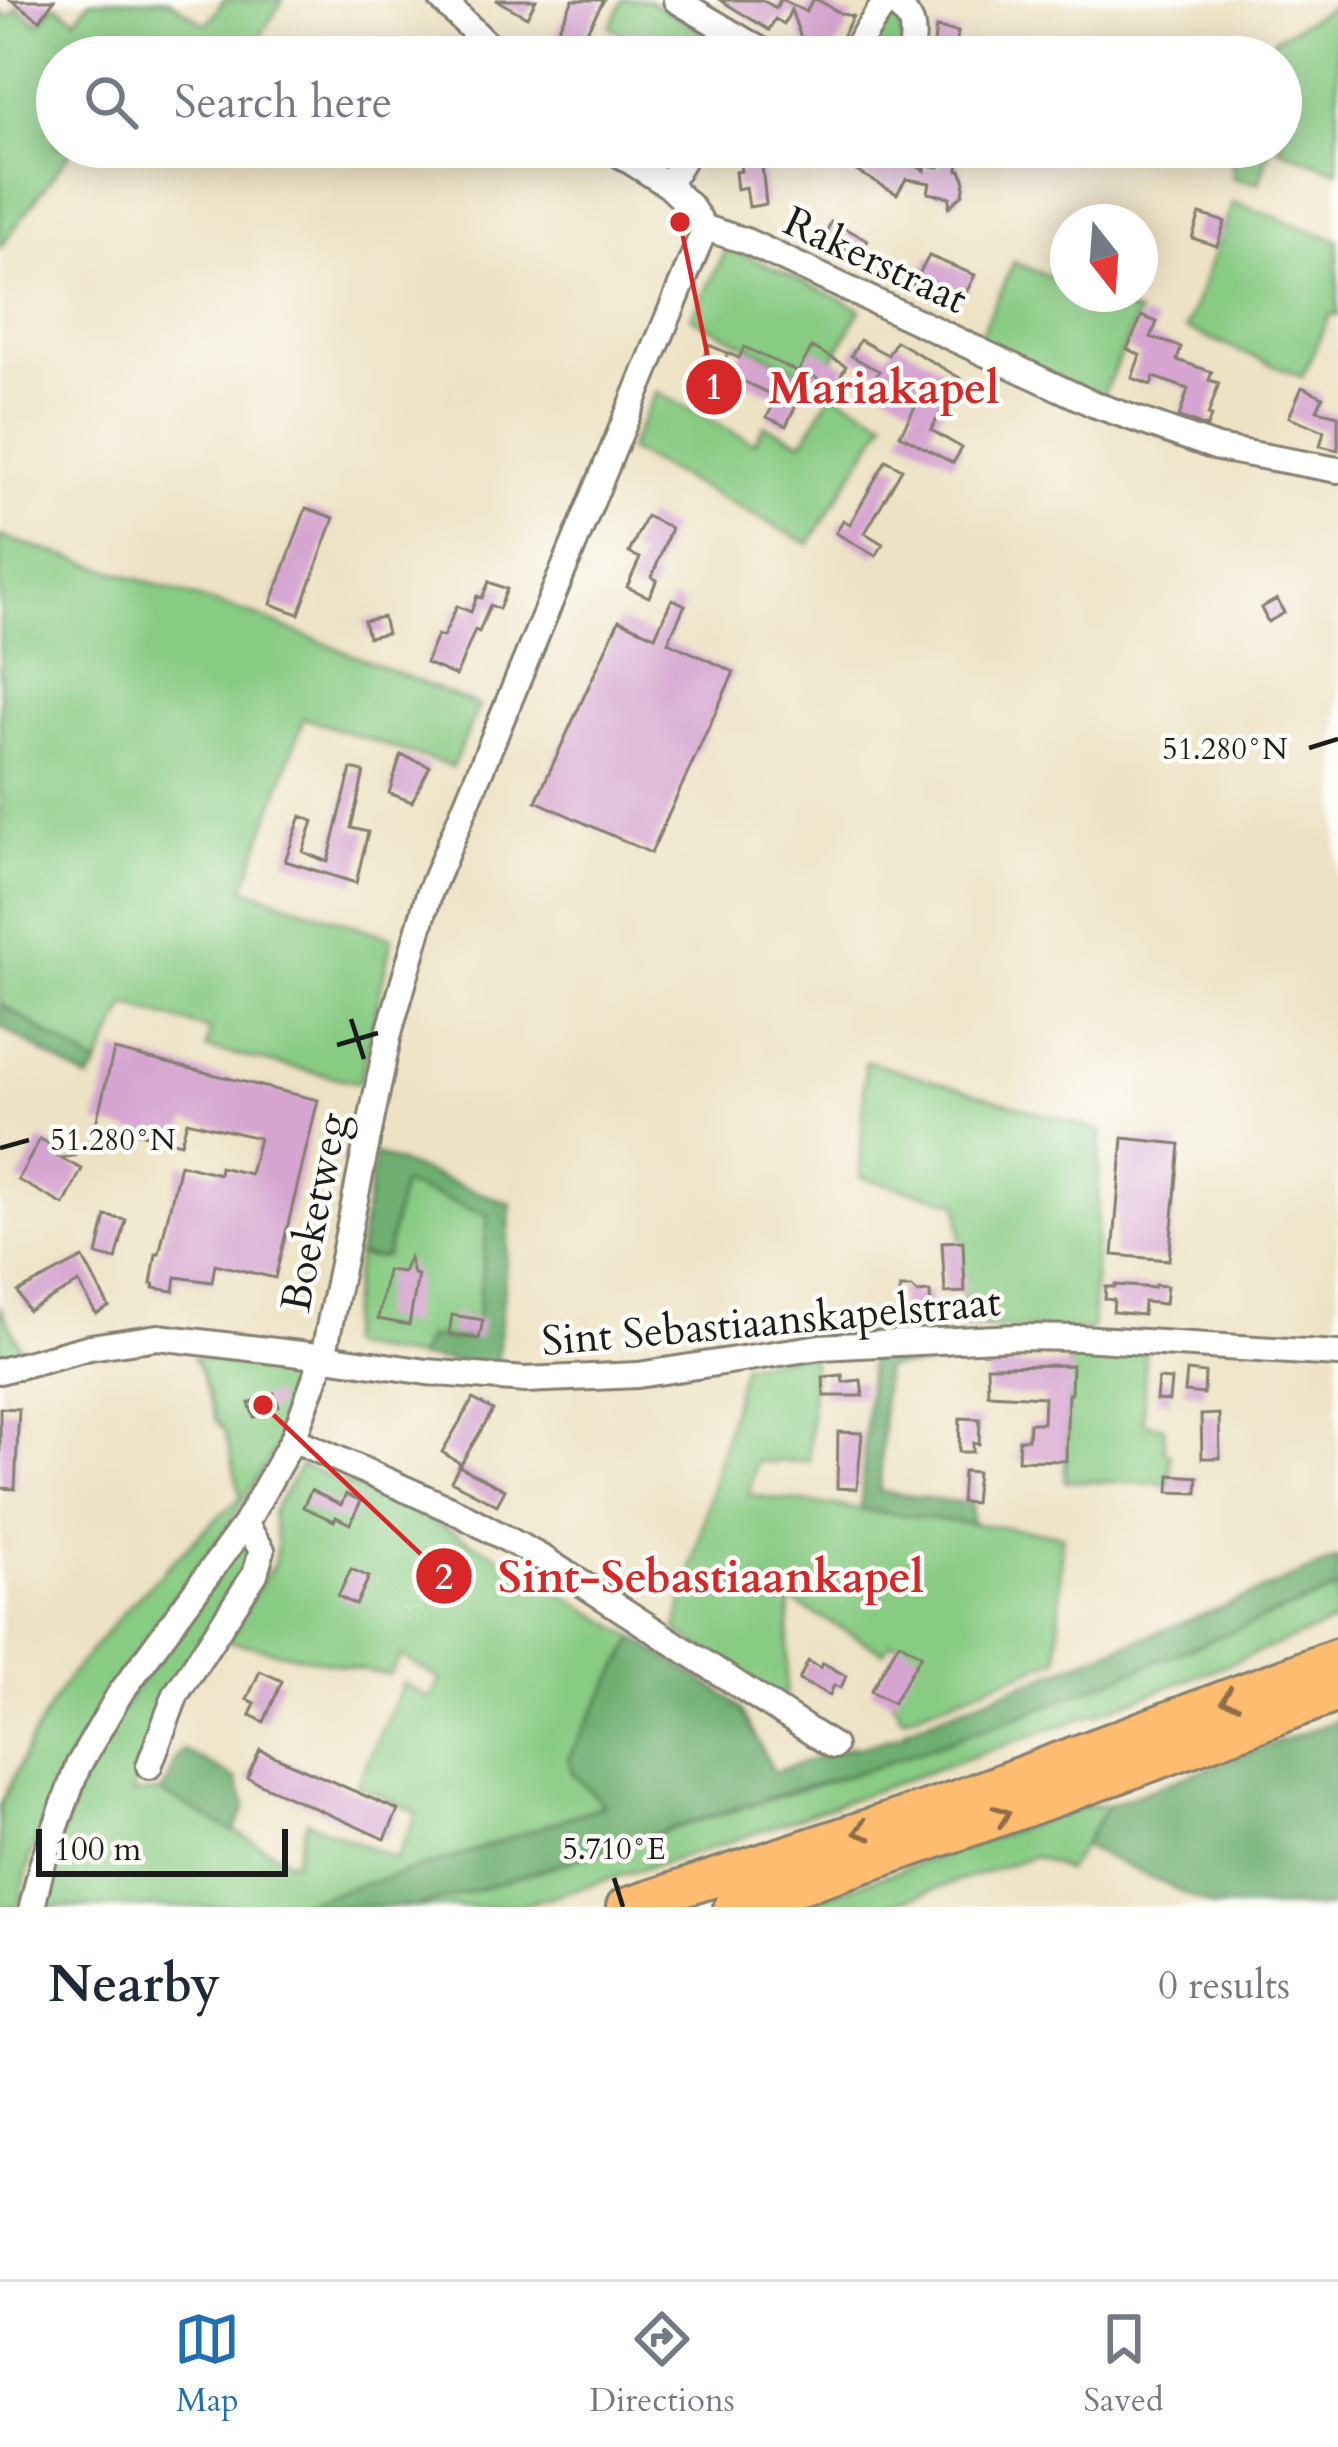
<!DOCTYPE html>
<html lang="en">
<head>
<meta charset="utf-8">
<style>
	:root { --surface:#fff; --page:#f2f2f3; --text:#1f2937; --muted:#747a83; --line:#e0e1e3; --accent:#1f6fb2 }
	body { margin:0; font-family:Cardo,serif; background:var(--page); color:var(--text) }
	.compass { position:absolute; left:1050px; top:204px; width:108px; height:108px; border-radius:50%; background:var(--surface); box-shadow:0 6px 30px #0003; rotate:163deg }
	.scale { position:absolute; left:36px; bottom:30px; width:252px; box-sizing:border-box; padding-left:12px; border:6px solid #1c1c1c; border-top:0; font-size:33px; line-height:42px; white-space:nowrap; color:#1c1c1c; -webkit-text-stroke:9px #fdfcf7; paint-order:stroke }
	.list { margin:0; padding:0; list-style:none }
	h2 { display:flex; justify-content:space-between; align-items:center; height:156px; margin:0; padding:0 48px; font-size:51px }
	h2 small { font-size:39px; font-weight:400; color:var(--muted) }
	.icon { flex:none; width:66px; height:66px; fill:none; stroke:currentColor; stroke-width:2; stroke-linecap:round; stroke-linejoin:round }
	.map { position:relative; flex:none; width:1338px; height:1907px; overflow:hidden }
	.search { position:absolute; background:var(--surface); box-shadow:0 6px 30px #0003; left:36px; right:36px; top:36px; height:132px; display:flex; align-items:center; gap:30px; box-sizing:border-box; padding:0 42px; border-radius:66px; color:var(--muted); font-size:45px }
	.sheet { height:372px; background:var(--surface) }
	nav { display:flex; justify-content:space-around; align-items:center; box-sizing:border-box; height:168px; border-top:3px solid var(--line); background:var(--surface); font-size:33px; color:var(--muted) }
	nav a { display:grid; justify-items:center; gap:6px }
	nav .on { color:var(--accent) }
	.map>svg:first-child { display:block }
	.green { fill:#88cb83; stroke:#527450; stroke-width:3 }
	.forest { fill:#6eaf71; stroke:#456646; stroke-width:3 }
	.building { fill:#d5a4d0 }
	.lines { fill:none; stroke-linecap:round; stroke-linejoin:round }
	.minor-casing { stroke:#847f70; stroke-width:30 }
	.highway-casing { stroke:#847f70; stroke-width:42 }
	.minor { stroke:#fff; stroke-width:24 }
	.highway { stroke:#febc70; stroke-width:36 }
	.oneway { stroke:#8d6c46 }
	.ticks { fill:none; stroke:#1c1c1c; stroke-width:4.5 }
	.labels { text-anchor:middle; stroke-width:9; stroke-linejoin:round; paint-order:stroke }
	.street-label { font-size:42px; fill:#1c1c1c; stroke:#fdfcf7 }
	.ticks-label { font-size:30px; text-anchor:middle; fill:#1c1c1c; stroke:#fdfcf7; stroke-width:9; stroke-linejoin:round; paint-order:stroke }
	.leader { fill:none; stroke:#d62828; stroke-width:4.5 }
	.callout-dot { fill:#d62828; stroke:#fdfcf7; stroke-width:4.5 }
	.mark-label { font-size:36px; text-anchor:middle; font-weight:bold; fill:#fff }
	.callout-label { font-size:45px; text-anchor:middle; font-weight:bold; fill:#d62828; stroke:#fdfcf7; stroke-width:9; stroke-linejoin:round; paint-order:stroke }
</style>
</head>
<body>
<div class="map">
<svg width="1338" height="1907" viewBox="0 0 1338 1907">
	<rect width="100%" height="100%" fill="#fdfcf7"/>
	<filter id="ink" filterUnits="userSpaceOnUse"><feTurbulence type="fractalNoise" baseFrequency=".00833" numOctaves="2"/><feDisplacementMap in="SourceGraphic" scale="24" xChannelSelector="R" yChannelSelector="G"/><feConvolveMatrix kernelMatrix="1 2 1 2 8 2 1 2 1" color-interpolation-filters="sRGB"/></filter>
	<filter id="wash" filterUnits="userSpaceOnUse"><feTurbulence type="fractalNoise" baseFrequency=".004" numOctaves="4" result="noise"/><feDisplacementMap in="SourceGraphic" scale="48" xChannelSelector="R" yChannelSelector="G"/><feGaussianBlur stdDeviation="2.7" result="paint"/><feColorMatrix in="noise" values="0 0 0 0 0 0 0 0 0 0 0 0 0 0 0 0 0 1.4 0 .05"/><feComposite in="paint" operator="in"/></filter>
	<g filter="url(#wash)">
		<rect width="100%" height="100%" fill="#ede2c4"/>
		<path class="green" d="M90 0H170L206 25 224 0H283L247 57H57V147H74L0 248V12L9 18 17 8 38 24 55 4 76 19Z
			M623 0H648L734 50 731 57H651L654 51 610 27Z
			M1338 4V171L1276 147H1281V57H1266L1275 38Z
			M887 15 901 19 904 57H859Z
			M1232 147H1270L1259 183 1233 178Z
			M1233 202 1338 240V315L1330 314 1302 377 1186 329Z
			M728 247 861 309 827 370 808 375 691 318Z
			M1014 262 1068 285V294H1090L1138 314 1102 397 977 341Z
			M656 392 754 443 764 425 803 442 832 392 886 420 809 544 628 450Z
			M0 536 259 617 479 706 452 767 304 718 244 888 392 938 360 1083 206 1048 210 1030 131 1006H126L98 1066 0 1003Z
			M867 1061 1101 1131 1092 1330 964 1327 959 1203 860 1177 865 1064Z
			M401 1183 488 1216 477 1319C464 1355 452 1332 427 1338L418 1358 349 1347 344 1343 358 1256 377 1258 386 1256Z
			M0 1306 23 1352 0 1357Z
			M1069 1348 1145 1352 1143 1423 1164 1427 1165 1452 1170 1454V1484L1065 1481Z
			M813 1353 809 1461 756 1462 749 1495 1062 1535 1058 1659 903 1718 891 1700 915 1655 892 1642 884 1652 790 1600 785 1703 676 1630 743 1364Z
			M193 1358 293 1367 297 1384 295 1398 291 1416 276 1448 220 1538 101 1704 56 1788 30 1858 19 1907H0V1806L31 1740 67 1679 127 1608 203 1531 241 1497 225 1432 215 1418 200 1370Z
			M301 1465 408 1509 506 1560 635 1638 568 1759 573 1774 605 1805 447 1860 285 1907H39L74 1796 117 1714 233 1553 249 1547 256 1563 145 1745 132 1794 160 1792 294 1863 307 1821 396 1859 417 1813 357 1784 403 1683 430 1699 441 1680 401 1656 389 1675 222 1640 274 1564 277 1545 272 1512Z
			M1338 1589V1621L1142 1697 706 1850 516 1907H416L869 1769 1038 1709Z
			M1108 1805 1067 1870 1034 1856 882 1907H820L817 1899 1080 1807Z"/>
		<path class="forest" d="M0 1003 98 1066 89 1081 0 1026Z
			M375 1154 511 1204 497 1366 418 1358 427 1338C452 1332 464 1355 477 1319L488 1215 402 1184 386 1256 377 1258 358 1256Z
			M947 1345 946 1365 888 1367 884 1370 880 1492 972 1504V1524L861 1510 870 1350Z
			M1338 1558V1589L1038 1709 869 1769 781 1794 480 1889 416 1907H285L447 1860 604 1805 573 1774 568 1758 635 1638 728 1697 741 1710 774 1772 851 1747H860L907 1733 906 1729 1231 1604Z
			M1338 1720V1907H1214L1083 1846 1108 1805Z
			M184 1750 236 1779 246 1806 234 1832 160 1792C174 1781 168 1761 184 1750Z"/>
		<g id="blocks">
			<path class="building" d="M11 0H54L40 20Z
				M496 0H536L527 17Z
				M573 0H604L579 45 556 33Z
				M720 0H762L776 8 780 0H783L806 12 813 0H818L842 14 853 16 831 57H824L804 46 791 10 784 24 775 19 769 30Z
				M936 28 958 32 955 57H932Z
				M626 33 649 46 643 57H613Z
				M814 147H882L925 171 926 165 939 167 940 157 959 160 958 170H961L965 182 963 194 949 207 950 197 928 193 930 183 906 179 897 194Z
				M761 156 766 204 749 207 746 187 737 189 735 172 741 171 739 159Z
				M1200 214 1225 222 1217 246 1192 238Z
				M831 222 868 240 860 255 822 241Z
				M929 256 975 275 964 297 944 287 939 298 913 285Z
				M1142 316 1157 322 1151 337 1181 347 1177 360 1212 372 1209 380 1219 383 1208 415 1211 416 1207 427 1179 417 1188 389 1154 377 1151 385 1132 378 1140 355 1127 349Z
				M860 340 888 355 896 341 960 378 931 430 962 448 953 463 900 435 915 407 872 383 879 371 851 356Z
				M709 345 739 358 744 347 798 372 812 347 846 366 834 388 811 375 786 426 767 417 777 397 730 375 726 357 710 392 692 384Z
				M1302 387 1323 397 1317 410 1338 415V450L1320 446 1324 431 1289 417Z
				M886 460 902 469 865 533 883 544 876 556 836 533 843 520 850 524Z
				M306 508 334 518 299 614 271 604Z
				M646 516 671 528 652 577 657 580 649 597 627 587 640 558 629 553Z
				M489 582 507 589 499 609 490 605 479 632 475 630 456 676 426 663 437 635 443 637 457 606 471 612 477 596 482 598Z
				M672 599 685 605 668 642 734 672 651 853 536 801 619 620 655 636Z
				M1277 599 1284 613 1268 622 1261 608Z
				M383 617 387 633 368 637 364 621Z
				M401 755 430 766 412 802 389 793Z
				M351 769 364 772 351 828 368 832 356 883 285 861 301 816 313 821 303 852 328 862Z
				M114 1050 318 1100 275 1278 215 1264 212 1282 176 1277 174 1291 153 1288 154 1284H151L156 1254H159L180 1164 219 1174 220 1167 250 1174 259 1138 187 1121 181 1143 96 1123Z
				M1123 1138 1180 1144 1169 1260 1113 1255Z
				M40 1139 73 1156 60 1158 82 1169 64 1205 18 1180Z
				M106 1216 126 1220 116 1260 97 1255Z
				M963 1241 965 1292 945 1293 942 1242Z
				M83 1258 109 1307 96 1314 79 1283 28 1311 18 1292Z
				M409 1258 413 1274 418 1275 409 1325 378 1319 387 1270 403 1272Z
				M1115 1285 1154 1288 1155 1285 1167 1286 1165 1304 1144 1302 1143 1315 1113 1312 1114 1300 1105 1299 1106 1287H1115Z
				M900 1288H912L917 1293 930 1292 931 1312 901 1317Z
				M452 1315 483 1320 479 1339 449 1334Z
				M1072 1365 1071 1394H1068L1066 1461 1018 1460 1019 1439H1028L1029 1423H1043L1044 1397 988 1394 987 1366Z
				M1187 1371 1205 1373 1204 1394 1185 1392Z
				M842 1375 843 1382 861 1380 863 1396H824L823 1377Z
				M1158 1379 1171 1380 1169 1401 1156 1400Z
				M274 1393 279 1406 254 1417 249 1403Z
				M473 1399 493 1410 461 1464 442 1452Z
				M0 1408 19 1409 15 1489 0 1488Z
				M1219 1414 1220 1458H1202L1201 1415Z
				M960 1418 980 1419 979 1444 973 1443V1452H959Z
				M838 1432 862 1433 857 1489 837 1488Z
				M459 1466 505 1490 497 1505 451 1481Z
				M963 1471 977 1472 974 1503 961 1502Z
				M1170 1475 1198 1477 1197 1493 1169 1492Z
				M311 1490 341 1505 346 1494 361 1501 350 1524 336 1517 334 1521 303 1507Z
				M351 1569 369 1577 356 1605 338 1596Z
				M899 1642 921 1655 893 1703 871 1691Z
				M808 1661 821 1668 823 1663 846 1676 841 1688 834 1685 830 1695 799 1680Z
				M260 1671 282 1681 264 1722 250 1715 255 1703 247 1699Z
				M260 1750 398 1810 385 1839 247 1778Z"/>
		</g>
	</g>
	<g filter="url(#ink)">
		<use href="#blocks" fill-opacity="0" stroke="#847f70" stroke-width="3"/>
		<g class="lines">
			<g class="minor-casing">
				<path id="minor" d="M442 0 500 57
					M676 0 772 57
					M890 0C916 21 914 25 911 57
					M849 57 887 0
					M608 147 668 185 690 206 705 228 746 241 1093 404 1218 448 1338 470
					M668 185 690 147
					M0 1371 90 1347 158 1337 333 1358 427 1372 525 1380 638 1375 820 1347 1016 1337 1080 1338 1338 1354
					M293 1439 459 1513 544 1559 833 1746
					M149 1766 176 1694 255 1574 262 1550 245 1524
					M32 1907 42 1865 78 1766 119 1695 245 1524 293 1439 323 1357 389 1033 429 894 705 228"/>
			</g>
			<g class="highway-casing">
				<path id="highway" d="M625 1907 957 1799 1338 1657
					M732 1907C936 1843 1138 1769 1338 1693"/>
			</g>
			<use href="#minor" class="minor"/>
			<use href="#highway" class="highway"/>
		</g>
		<defs><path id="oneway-chevron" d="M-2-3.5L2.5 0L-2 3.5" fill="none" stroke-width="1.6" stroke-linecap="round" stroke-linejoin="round" transform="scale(3)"/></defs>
		<g class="oneway">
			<use href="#oneway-chevron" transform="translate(1229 1699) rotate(159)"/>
			<use href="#oneway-chevron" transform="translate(1002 1815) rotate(-19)"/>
			<use href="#oneway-chevron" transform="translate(862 1831) rotate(162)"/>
		</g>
	</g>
	<path class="ticks" d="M1309 748 1338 739M351 1019 364 1059M337 1045 378 1033M0 1148 29 1140M614 1878 623 1907"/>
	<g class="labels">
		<g class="street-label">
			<text transform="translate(876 259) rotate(25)" y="15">Rakerstraat</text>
			<text transform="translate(313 1212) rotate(-79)" y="15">Boeketweg</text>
			<text transform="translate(771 1320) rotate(-5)" y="15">Sint Sebastiaanskapelstraat</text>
		</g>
	</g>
	<g class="ticks-label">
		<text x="1225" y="759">51.280°N</text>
		<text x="113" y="1150">51.280°N</text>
		<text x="614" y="1859">5.710°E</text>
	</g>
	<path class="leader" d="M680 222L714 387M263 1405L444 1576"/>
	<g class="callout-dot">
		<circle cx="680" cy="222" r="12"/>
		<circle cx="263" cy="1405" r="12"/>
		<circle cx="714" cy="387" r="30"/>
		<circle cx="444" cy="1576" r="30"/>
	</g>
	<g class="mark-label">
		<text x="714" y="399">1</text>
		<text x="444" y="1589">2</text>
	</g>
	<g class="callout-label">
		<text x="884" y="403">Mariakapel</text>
		<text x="711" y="1592">Sint-Sebastiaankapel</text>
	</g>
</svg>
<svg class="compass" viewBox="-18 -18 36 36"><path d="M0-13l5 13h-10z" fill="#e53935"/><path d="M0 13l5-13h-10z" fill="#747a83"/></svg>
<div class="scale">100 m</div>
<div class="search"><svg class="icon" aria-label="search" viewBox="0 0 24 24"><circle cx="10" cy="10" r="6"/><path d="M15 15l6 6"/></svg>Search here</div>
</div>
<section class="sheet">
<h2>Nearby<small>0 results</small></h2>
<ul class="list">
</ul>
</section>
<nav>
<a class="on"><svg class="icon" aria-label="map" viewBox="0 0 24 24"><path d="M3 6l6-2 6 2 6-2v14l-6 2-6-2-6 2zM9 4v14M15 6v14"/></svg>Map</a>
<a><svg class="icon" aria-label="directions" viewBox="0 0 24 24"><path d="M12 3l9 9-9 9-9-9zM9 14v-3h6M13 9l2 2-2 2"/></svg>Directions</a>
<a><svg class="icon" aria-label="saved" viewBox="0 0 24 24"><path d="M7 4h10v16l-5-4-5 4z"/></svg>Saved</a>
</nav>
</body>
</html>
